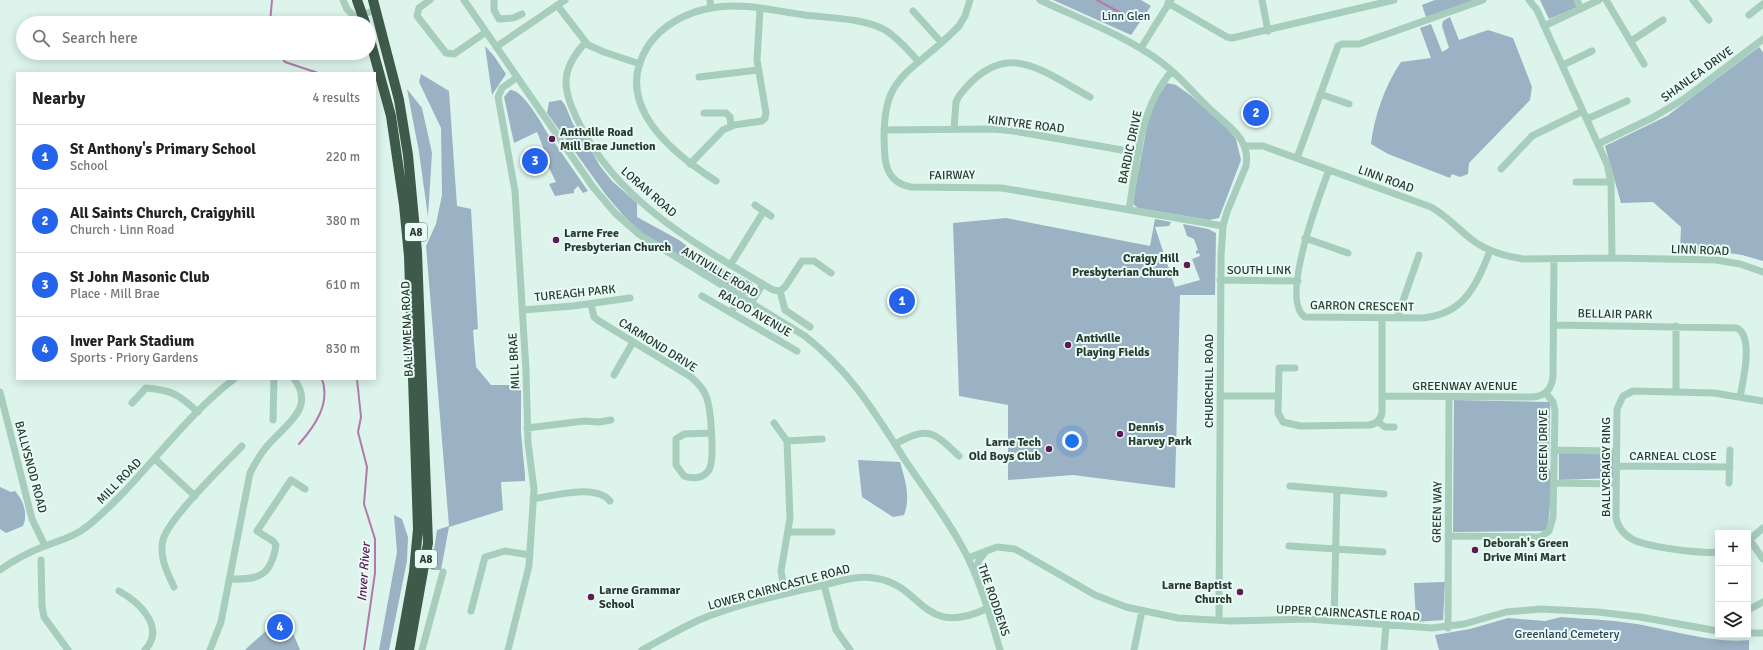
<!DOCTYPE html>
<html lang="en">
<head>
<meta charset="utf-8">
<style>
	:root { --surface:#fff; --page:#f6f6f6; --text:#222; --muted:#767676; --line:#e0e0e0; --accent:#2563eb }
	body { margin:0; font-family:Signika,sans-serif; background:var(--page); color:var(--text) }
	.controls { position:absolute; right:12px; bottom:12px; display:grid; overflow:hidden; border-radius:0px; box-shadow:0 2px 10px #0003 }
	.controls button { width:36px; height:36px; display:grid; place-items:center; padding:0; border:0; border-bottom:1px solid var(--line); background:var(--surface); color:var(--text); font:20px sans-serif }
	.you { position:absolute; left:1072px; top:441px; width:14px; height:14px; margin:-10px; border:3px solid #fff; border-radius:50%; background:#1a73e8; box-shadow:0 0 0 6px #1a73e833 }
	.badge { display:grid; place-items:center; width:26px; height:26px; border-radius:50%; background:var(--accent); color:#fff; font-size:13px; font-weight:700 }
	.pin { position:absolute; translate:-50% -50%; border:2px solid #fff; box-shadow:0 1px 4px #0006 }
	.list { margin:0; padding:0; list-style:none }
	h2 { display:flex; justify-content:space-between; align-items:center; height:52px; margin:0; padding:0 16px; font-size:17px }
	h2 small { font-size:13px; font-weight:400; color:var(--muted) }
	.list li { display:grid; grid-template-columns:26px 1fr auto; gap:12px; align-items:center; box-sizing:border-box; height:64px; padding:0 16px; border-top:1px solid var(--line) }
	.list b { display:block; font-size:15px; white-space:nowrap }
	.list p { margin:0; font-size:13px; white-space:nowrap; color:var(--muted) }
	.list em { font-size:13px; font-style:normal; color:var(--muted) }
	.icon { flex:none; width:22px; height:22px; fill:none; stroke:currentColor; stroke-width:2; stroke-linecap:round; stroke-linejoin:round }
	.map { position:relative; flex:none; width:1763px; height:650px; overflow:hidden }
	.search { position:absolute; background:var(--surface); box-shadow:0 2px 10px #0003; left:16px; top:16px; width:360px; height:44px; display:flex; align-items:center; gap:10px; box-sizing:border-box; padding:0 14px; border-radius:22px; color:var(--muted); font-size:15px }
	.panel { position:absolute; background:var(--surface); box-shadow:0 2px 10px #0003; left:16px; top:72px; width:360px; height:308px; border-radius:0px }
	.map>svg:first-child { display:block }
	.green { fill:#9bb2c4 }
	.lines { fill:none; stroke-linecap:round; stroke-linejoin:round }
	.stream { stroke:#b379aa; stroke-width:2 }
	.minor { stroke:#a7cdbc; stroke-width:7 }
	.highway { stroke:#3e5a4a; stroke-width:10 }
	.poi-dot { fill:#5e1a52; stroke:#e9fbf5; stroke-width:1.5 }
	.labels { text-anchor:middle; stroke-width:4; stroke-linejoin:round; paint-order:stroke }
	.shield { fill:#e9fbf5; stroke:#62736a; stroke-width:1 }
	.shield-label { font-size:11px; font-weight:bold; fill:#28392f }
	.park-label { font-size:12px; fill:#2a4259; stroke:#e9fbf5 }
	.street-label { font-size:12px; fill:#28392f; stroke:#e9fbf5 }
	.poi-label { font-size:12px; font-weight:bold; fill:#28392f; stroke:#e9fbf5; text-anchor:start }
	.water-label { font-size:13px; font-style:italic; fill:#5e1a52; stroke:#e9fbf5 }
</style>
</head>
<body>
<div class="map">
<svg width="1763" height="650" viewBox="0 0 1763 650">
	<rect width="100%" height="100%" fill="#dcf4eb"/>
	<path class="green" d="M1053 0H1141L1151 6 1131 35Z
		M1435 0H1479L1426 17 1422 5Z
		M1540 0H1574L1578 7 1549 19Z
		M1450 17 1459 40 1488 30 1513 38 1532 87 1530 100 1469 163 1468 174 1460 177 1452 174 1450 178 1388 154 1371 144C1374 117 1385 85 1401 62L1431 58 1420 28 1431 24 1442 52 1449 48 1442 26 1443 21Z
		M485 46 494 56 506 74 492 95Z
		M1759 47 1763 52V261L1742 255 1716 251 1694 255 1680 250 1681 227 1653 202 1621 203 1605 146 1667 116Z
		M421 74 449 91 457 206 471 209 478 329 473 330 476 367 491 385H521V433L525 475V481L501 482 503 510 449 527 441 570H431L437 530 449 526 426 246 436 224 442 195 441 128 419 82Z
		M1167 83 1176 85 1190 95 1227 128 1236 139 1241 160 1219 218 1209 220 1138 208 1134 205 1133 200 1148 121 1155 101Z
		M407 89 422 108 432 153 428 217 419 152Z
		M510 90C524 89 545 130 552 141L554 142 588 191 583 193 578 186 574 190V193L555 196 549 184 556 182 542 154 545 152 537 132 514 143 504 97Z
		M561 100 565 105 573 124 587 143 600 166 612 181 637 203V217L679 240 705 260 752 283 755 292 752 296H747L643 235 623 215 606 195 547 113 549 102Z
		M1006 218 1150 246 1155 219 1171 222 1169 226 1155 227 1175 287 1200 280 1192 259 1200 256 1199 253 1196 254V251L1198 250 1194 239 1187 236 1183 224 1208 229 1216 233 1215 295H1180L1175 488 1073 475 1008 480V405L959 396 953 223Z
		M1454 400 1550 402 1549 468 1552 477 1548 528 1543 531 1453 532Z
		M1614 452 1613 478 1559 480V453Z
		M858 460 900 462C905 480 911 497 904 515L893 517 862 497Z
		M0 487 11 492 15 491C24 501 28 514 23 526L6 533 0 529Z
		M394 515 402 519 408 537 407 561 389 650H379L397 552Z
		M1445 582 1443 620 1416 622 1414 583Z
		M285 614 300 650H245L248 647Z
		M1561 617C1586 619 1612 620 1637 624 1670 630 1716 644 1749 640V650H1439L1435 635 1470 629 1508 618 1545 621Z"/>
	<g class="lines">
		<path class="stream" d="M1097 0 1132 19
			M270 23 272 0
			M278 53 285 62 318 73
			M357 379 361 417 358 432 367 467 364 504 375 539V573L364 650
			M299 444C314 427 331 404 322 379"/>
		<path class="minor" d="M343 0 347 9 355 17 376 10
			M430 0 419 8 417 16 446 53 454 54 486 32
			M464 0 593 187 615 213 640 235 805 336C852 373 875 413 907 463 927 493 952 525 968 558 982 587 991 619 1000 650
			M494 0V10L499 19 513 18 522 14
			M710 0 711 8
			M970 0 965 16 959 26C908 79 878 71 885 158 887 174 894 184 911 187L1002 188 1223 226
			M1040 0C1078 18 1128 37 1161 62 1180 76 1194 94 1211 110 1228 126 1251 139 1246 166L1227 212 1223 226 1221 256 1219 620
			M1262 0 1268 31
			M1529 0 1537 10 1607 164 1611 182 1612 258
			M1577 0 1581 9
			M1606 0 1644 64
			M1693 0 1709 20
			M1168 3 1227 37 1232 38 1394 0
			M557 5 588 45 604 52 640 64
			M913 11 941 42
			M1749 15 1763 4
			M1544 26 1599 0
			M1631 41 1663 20
			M585 43C558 72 563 92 580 125 620 204 699 246 773 290L780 291
			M496 47 565 0
			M1141 48 1171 0
			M1563 65 1592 51
			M699 77 758 70
			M1320 94 1349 104
			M704 113H726L730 117 731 126
			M1587 119 1627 101
			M954 129 956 102 959 96C1004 37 1039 69 1090 97
			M884 130 993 129 1014 131 1139 153
			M1598 144 1652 118 1684 99 1763 39
			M1245 146H1263L1431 207C1447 216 1457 228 1471 239 1486 251 1504 256 1523 259L1612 258 1716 260 1740 264 1763 272
			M1297 158 1338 46 1342 44H1359L1483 0
			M690 164 723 130 734 125 762 121 765 118 766 113 757 60 760 9
			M1501 169 1532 136 1583 111
			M1329 170C1320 194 1279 300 1305 317L1421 318C1464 315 1476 286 1490 251
			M716 181C672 153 611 104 648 46 662 25 687 12 711 8 742 2 775 11 805 15 827 18 865 18 885 30 898 38 908 50 918 61
			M1576 182H1611
			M755 205 771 216
			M1129 210C1137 163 1139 108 1172 71
			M1305 238 1348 253
			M731 264 764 211
			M1220 280 1298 281
			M780 291 785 287 802 261H814L831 273
			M780 291 785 310 810 327
			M702 296 797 351
			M751 303 763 284
			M591 304 594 317 599 321 691 377C698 383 703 388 706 396 711 408 715 460 709 470 703 479 692 479 684 476L676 465V439L684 434 711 433
			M523 310 573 306 630 298
			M732 311 740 296
			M1397 318 1419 255
			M1553 325 1737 328C1754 337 1743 381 1740 397
			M1676 326V391
			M1295 368H1279L1278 413 1283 422 1300 426 1369 425C1377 424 1381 420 1382 412V318
			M614 375 633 342
			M0 392 32 519 45 546
			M1220 396H1278
			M1382 396 1533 397C1546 396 1552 388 1553 376L1554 259
			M132 403 146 388C173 390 179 395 198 412
			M273 420 274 379
			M1378 422 1385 427H1394
			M774 423 787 441 790 518 781 571 785 594
			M527 428 584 421 599 422 611 420
			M787 441 822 439
			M895 444C928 426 933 431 959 456
			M1554 450 1611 451
			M155 459 195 496
			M1616 466 1730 467
			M1554 483 1616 484
			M1729 483 1730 450
			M1290 486 1384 494
			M533 499C553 496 596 483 610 501
			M788 532H832
			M1448 536 1540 537 1549 531 1553 517 1555 411 1553 402 1546 393
			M1750 540 1763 559
			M1748 541 1763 528
			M1289 546 1383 552
			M1718 552C1703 554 1645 547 1632 539 1624 535 1617 526 1616 517L1617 409 1623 396 1633 391 1714 393 1763 401
			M968 558 997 547 1015 549 1095 595 1126 607 1178 618 1230 621 1309 619 1432 628 1464 624 1506 612 1541 609 1598 612 1640 617 1718 631
			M41 560 42 606 44 617 68 650
			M0 570C14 560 29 552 45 546 61 540 76 536 89 525 142 481 179 421 234 379
			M975 574 979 560 986 551
			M229 579C258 580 271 577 276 545L273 541 257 531 291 480 305 489
			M824 585 836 630 850 650
			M174 587C167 572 159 557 163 540 168 519 225 464 242 446
			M119 591C139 602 166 627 145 650
			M1748 610 1763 602
			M471 611 485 557 505 551 530 555
			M1334 621 1337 490
			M1448 628 1449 397
			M1748 633H1763
			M210 650 221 622 250 473C256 462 261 452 269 444 286 424 316 408 294 379
			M422 650 443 572
			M508 650 529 566 534 489 528 443 526 370 515 191 498 97 502 88 516 78
			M642 650C661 640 679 629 699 620 735 605 776 596 815 587 834 583 855 575 874 578 924 584 921 640 988 608
			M1134 650 1142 611
			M1384 650 1386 626"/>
		<path class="highway" d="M357 0 365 23
			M373 0 399 100 408 155 417 252 428 543 409 650
			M369 36 391 116 404 205 409 256 418 529 414 572 400 650"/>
	</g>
	<g class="poi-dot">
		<circle cx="552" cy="139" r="4"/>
		<circle cx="556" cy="240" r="4"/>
		<circle cx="1187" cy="265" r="4"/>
		<circle cx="1068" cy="345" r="4"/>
		<circle cx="1120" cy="434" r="4"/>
		<circle cx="1049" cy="449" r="4"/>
		<circle cx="1475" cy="550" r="4"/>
		<circle cx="1240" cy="592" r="4"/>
		<circle cx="591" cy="597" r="4"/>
	</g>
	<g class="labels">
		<g class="shield">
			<rect x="405" y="223" width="22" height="18" rx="3"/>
			<rect x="415" y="550" width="22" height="18" rx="3"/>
		</g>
		<g class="shield-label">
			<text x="416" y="236">A8</text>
			<text x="426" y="563">A8</text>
		</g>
		<g class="park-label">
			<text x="1126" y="20">Linn Glen</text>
			<text x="1567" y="638">Greenland Cemetery</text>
		</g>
		<g class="street-label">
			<text transform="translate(1697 74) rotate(-36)" y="4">SHANLEA DRIVE</text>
			<text transform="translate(1026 124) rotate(7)" y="4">KINTYRE ROAD</text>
			<text transform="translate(1130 147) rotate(-78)" y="4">BARDIC DRIVE</text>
			<text transform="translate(952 175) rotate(-1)" y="4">FAIRWAY</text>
			<text transform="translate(1386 179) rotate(20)" y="4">LINN ROAD</text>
			<text transform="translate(649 192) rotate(41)" y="4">LORAN ROAD</text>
			<text transform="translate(1700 250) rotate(2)" y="4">LINN ROAD</text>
			<text x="1259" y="274">SOUTH LINK</text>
			<text transform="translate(720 272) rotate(31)" y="4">ANTIVILLE ROAD</text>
			<text transform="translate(575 293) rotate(-6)" y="4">TUREAGH PARK</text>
			<text transform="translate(1362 306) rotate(1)" y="4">GARRON CRESCENT</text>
			<text transform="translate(755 313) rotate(30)" y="4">RALOO AVENUE</text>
			<text transform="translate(1615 314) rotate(1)" y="4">BELLAIR PARK</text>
			<text transform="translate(407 329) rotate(-92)" y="4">BALLYMENA ROAD</text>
			<text transform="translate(658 345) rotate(32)" y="4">CARMOND DRIVE</text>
			<text transform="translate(514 361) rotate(-93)" y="4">MILL BRAE</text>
			<text transform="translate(1209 381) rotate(-90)" y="4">CHURCHILL ROAD</text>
			<text x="1465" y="390">GREENWAY AVENUE</text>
			<text transform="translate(1543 445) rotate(-90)" y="4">GREEN DRIVE</text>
			<text x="1673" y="460">CARNEAL CLOSE</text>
			<text transform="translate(31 467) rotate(75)" y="4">BALLYSNOD ROAD</text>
			<text transform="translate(1606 467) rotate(-90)" y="4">BALLYCRAIGY RING</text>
			<text transform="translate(119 481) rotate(-46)" y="4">MILL ROAD</text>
			<text transform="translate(1437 512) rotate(-89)" y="4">GREEN WAY</text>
			<text transform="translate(779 587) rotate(-15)" y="4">LOWER CAIRNCASTLE ROAD</text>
			<text transform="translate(994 600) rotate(71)" y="4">THE RODDENS</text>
			<text transform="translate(1348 613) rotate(3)" y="4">UPPER CAIRNCASTLE ROAD</text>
		</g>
		<g class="poi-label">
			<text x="560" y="136">Antiville Road<tspan x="560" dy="14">Mill Brae Junction</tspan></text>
			<text x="564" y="237">Larne Free<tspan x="564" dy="14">Presbyterian Church</tspan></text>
			<text x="1179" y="262" text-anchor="end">Craigy Hill<tspan x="1179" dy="14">Presbyterian Church</tspan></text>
			<text x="1076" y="342">Antiville<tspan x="1076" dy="14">Playing Fields</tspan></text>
			<text x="1128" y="431">Dennis<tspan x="1128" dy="14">Harvey Park</tspan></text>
			<text x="1041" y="446" text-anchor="end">Larne Tech<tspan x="1041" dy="14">Old Boys Club</tspan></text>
			<text x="1483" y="547">Deborah's Green<tspan x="1483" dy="14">Drive Mini Mart</tspan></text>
			<text x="1232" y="589" text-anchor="end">Larne Baptist<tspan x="1232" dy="14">Church</tspan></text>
			<text x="599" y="594">Larne Grammar<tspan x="599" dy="14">School</tspan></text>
		</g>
		<g class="water-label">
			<text transform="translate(363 572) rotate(-86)" y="5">Inver River</text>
		</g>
	</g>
</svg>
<div class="controls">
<button>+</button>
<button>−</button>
<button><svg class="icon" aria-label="layers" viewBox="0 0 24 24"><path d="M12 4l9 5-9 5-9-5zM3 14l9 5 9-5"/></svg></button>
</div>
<div class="you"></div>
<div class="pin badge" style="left:902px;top:301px">1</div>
<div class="pin badge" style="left:1256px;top:113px">2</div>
<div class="pin badge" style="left:535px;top:161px">3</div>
<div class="pin badge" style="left:280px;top:627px">4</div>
<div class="search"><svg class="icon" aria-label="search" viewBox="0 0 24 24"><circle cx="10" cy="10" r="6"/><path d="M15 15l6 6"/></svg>Search here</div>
<section class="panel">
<h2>Nearby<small>4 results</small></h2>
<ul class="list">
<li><span class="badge">1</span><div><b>St Anthony's Primary School</b><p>School</p></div><em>220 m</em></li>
<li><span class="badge">2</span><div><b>All Saints Church, Craigyhill</b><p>Church · Linn Road</p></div><em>380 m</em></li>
<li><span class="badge">3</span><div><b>St John Masonic Club</b><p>Place · Mill Brae</p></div><em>610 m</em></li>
<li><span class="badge">4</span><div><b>Inver Park Stadium</b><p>Sports · Priory Gardens</p></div><em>830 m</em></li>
</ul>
</section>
</div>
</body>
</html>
